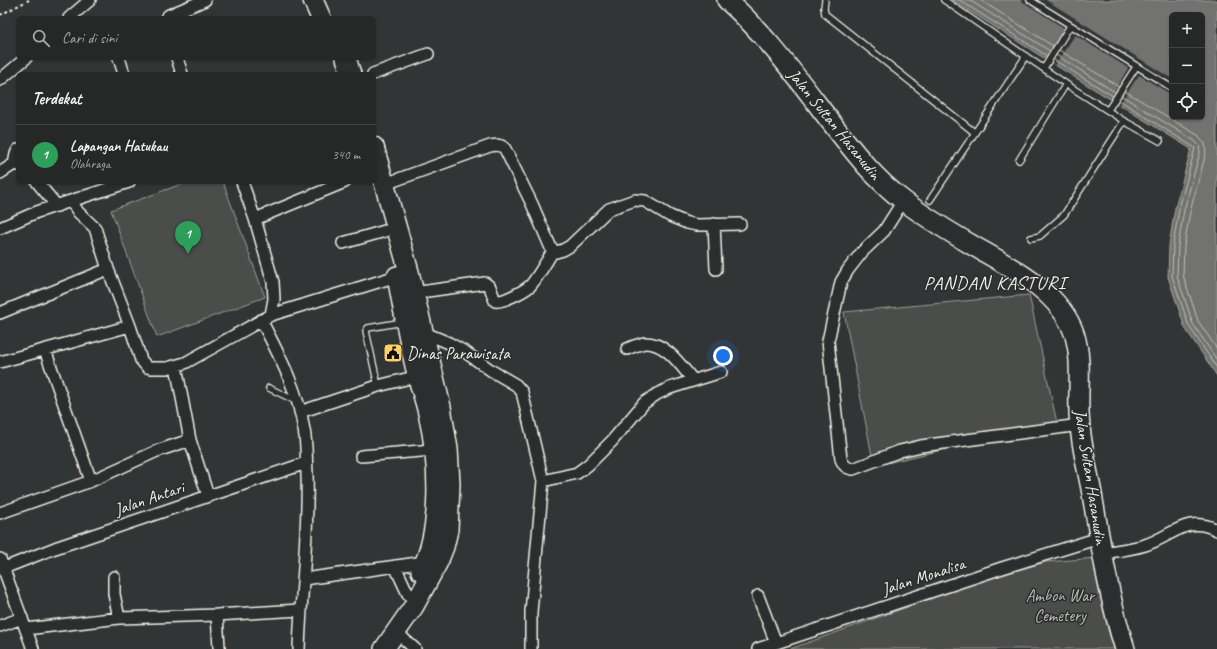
<!DOCTYPE html>
<html lang="id">
<head>
<meta charset="utf-8">
<style>
	:root { --surface:#262828; --page:#323434; --text:#f1f3f6; --muted:#a4a6a8; --line:#424445; --accent:#db2777 }
	body { margin:0; font-family:Caveat,sans-serif; background:var(--page); color:var(--text) }
	.controls { position:absolute; right:12px; top:12px; display:grid; overflow:hidden; border-radius:6px; box-shadow:0 1px 3px #0004 }
	.controls button { width:36px; height:36px; display:grid; place-items:center; padding:0; border:0; border-bottom:1px solid var(--line); background:var(--surface); color:var(--text); font:20px sans-serif }
	.you { position:absolute; left:723px; top:356px; width:14px; height:14px; margin:-10px; border:3px solid #fff; border-radius:50%; background:#1a73e8; box-shadow:0 0 0 6px #1a73e833 }
	.badge { display:grid; place-items:center; width:26px; height:26px; border-radius:50%; background:var(--accent); color:#fff; font-size:13px; font-weight:700 }
	.pin { position:absolute; translate:-50% -33px; filter:drop-shadow(0 1px 2px #0008) }
	.pin::after { content:''; position:absolute; top:21px; width:14px; height:12px; background:inherit; clip-path:polygon(0 0,100% 0,50% 100%) }
	.list { margin:0; padding:0; list-style:none }
	h2 { display:flex; justify-content:space-between; align-items:center; height:52px; margin:0; padding:0 16px; font-size:17px }
	h2 small { font-size:13px; font-weight:400; color:var(--muted) }
	.list li { display:grid; grid-template-columns:26px 1fr auto; gap:12px; align-items:center; box-sizing:border-box; height:60px; padding:0 16px; border-top:1px solid var(--line) }
	.list b { display:block; font-size:15px; white-space:nowrap }
	.list p { margin:0; font-size:13px; white-space:nowrap; color:var(--muted) }
	.list em { font-size:13px; font-style:normal; color:var(--muted) }
	.icon { flex:none; width:22px; height:22px; fill:none; stroke:currentColor; stroke-width:2; stroke-linecap:round; stroke-linejoin:round }
	.map { position:relative; flex:none; width:1217px; height:649px; overflow:hidden }
	.search { position:absolute; background:var(--surface); box-shadow:0 1px 3px #0004; left:16px; top:16px; width:360px; height:44px; display:flex; align-items:center; gap:10px; box-sizing:border-box; padding:0 14px; border-radius:6px; color:var(--muted); font-size:15px }
	.panel { position:absolute; background:var(--surface); box-shadow:0 1px 3px #0004; left:16px; top:72px; width:360px; height:112px; border-radius:6px }
	.map>svg:first-child { display:block }
	.green { fill:#4b4d4c; stroke:#a09f9a }
	.water { fill:#727370; stroke:#a6a5a0; fill-rule:evenodd }
	.pier { fill:#323535 }
	.lines { fill:none; stroke-linecap:round; stroke-linejoin:round }
	.shore { stroke:#c0bfb8; stroke-width:1 }
	.lane-casing { stroke:#f4f1e8; stroke-width:8 }
	.street-casing { stroke:#f4f1e8; stroke-width:14 }
	.highway-casing { stroke:#f4f1e8; stroke-width:22 }
	.path { stroke:#f4f1e8; stroke-width:2; stroke-dasharray:3 3; stroke-linecap:butt }
	.lane { stroke:#2a2d2e; stroke-width:5.5 }
	.street { stroke:#2a2d2e; stroke-width:11 }
	.highway { stroke:#2a2d2e; stroke-width:19 }
	.labels { text-anchor:middle; stroke-width:3; stroke-linejoin:round; paint-order:stroke }
	.street-label { font-size:17px; fill:#f4f1e8; stroke:#2a2d2e }
	.poi-label { font-size:17px; fill:#f4f1e8; stroke:#2a2d2e; text-anchor:start }
	.park-label { font-size:17px; fill:#b9b8b1; stroke:#2a2d2e }
	.quarter-label { font-size:19px; letter-spacing:1px; fill:#f4f1e8; stroke:#2a2d2e }
</style>
</head>
<body>
<div class="map">
<svg width="1217" height="649" viewBox="0 0 1217 649">
	<rect width="100%" height="100%" fill="#323535"/>
	<filter id="ink" filterUnits="userSpaceOnUse"><feTurbulence type="fractalNoise" baseFrequency=".025" numOctaves="2"/><feDisplacementMap in="SourceGraphic" scale="8" xChannelSelector="R" yChannelSelector="G"/><feConvolveMatrix kernelMatrix="1 2 1 2 8 2 1 2 1" color-interpolation-filters="sRGB"/></filter>
	<g filter="url(#ink)">
		<path class="green" d="M187 182H223L265 297 157 337 111 210Z
			M1029 295 1057 423 874 466 844 312Z
			M1097 558 1108 629 1115 649H790L977 582 1046 562Z"/>
		<path class="water" d="M952 0H1217V376L1185 328 1168 277 1169 245 1175 208 1191 149 1055 65ZM1172 15H1202V117H1172Z"/>
		<path class="pier" d="M1020 0H1046L1172 79V95L1139 75 1119 105 1110 99 1128 68 1075 35 1055 65 1046 60 1064 28Z"/>
		<g class="lines">
			<path class="shore" d="M959 0 1047 56
				M969 0 1050 51
				M980 0 1053 46
				M1059 50 1119 87
				M1056 55 1115 92
				M1054 60 1113 96
				M1125 91 1199 136 1205 144 1206 153 1190 212 1184 246 1183 275 1198 321 1217 349
				M1122 96 1195 141 1199 146 1200 152 1184 210 1178 246 1177 276 1193 324 1217 360
				M1119 100 1195 148 1179 209 1173 245 1172 276 1189 326 1217 368"/>
			<g class="lane-casing">
				<path id="lane" d="M825 0 824 8 825 14 974 132
					M944 0 1066 84 1124 121 1160 141
					M1030 0 1172 88
					M1044 68 1070 26
					M1108 110 1136 67
					M1019 160 1066 84
					M930 200 1026 56
					M1031 238 1040 236 1064 215 1124 121
					M378 386 366 331 368 328 403 322
					M269 388 296 401"/>
			</g>
			<g class="street-casing">
				<path id="street" d="M69 18 90 0
					M166 18 169 15 205 0
					M119 58 124 74
					M177 58 182 74
					M373 74 428 54
					M0 80 26 58
					M14 164 16 154 18 150
					M0 173 14 164 18 165
					M37 182 57 206
					M242 182 255 219 273 282 274 299 271 315
					M385 184 490 146C495 145 501 144 505 149L532 204 551 248 556 252 563 250 570 246 609 209 635 200 645 201 670 216 687 223 697 225 740 224
					M903 201 884 231 862 252 848 270 841 282 828 341 841 459C844 466 846 468 853 469L900 451 921 446 1080 425
					M72 202 78 212 95 228 108 269 130 326 141 360 147 367 151 368H167L185 363 271 315 397 276
					M255 219 345 182
					M714 224 716 269
					M0 228 37 212 129 182
					M343 243 385 231
					M413 293 485 283 490 287 495 301C502 303 524 291 530 286 536 280 548 259 553 251
					M0 313 108 269
					M261 320C279 355 298 390 304 430 307 444 306 459 307 473 309 532 301 590 299 649
					M420 331 449 343 465 352 492 371 516 385 522 392 543 481 531 612V649
					M627 349C632 347 639 344 645 343 666 342 681 366 693 380
					M45 350 91 481 157 451 190 440
					M0 362 130 326
					M176 366 190 440 208 496
					M300 412 378 386 418 376
					M361 456 433 450
					M543 481 577 473 588 465 612 441 644 403 657 394 670 388 721 372
					M0 513 91 481
					M1102 553C1116 551 1132 549 1145 545 1172 537 1186 514 1217 530
					M0 559 33 649
					M395 566 408 594
					M4 568 55 548 306 463
					M114 577V594L119 618
					M304 579 425 562
					M758 596 776 643
					M217 615 219 647
					M0 626 22 618
					M26 629 119 618 217 615 300 610
					M396 632 415 649
					M758 649 1002 568 1099 538"/>
			</g>
			<g class="highway-casing">
				<path id="highway" d="M313 0 321 18
					M727 0C767 36 795 75 827 117 851 148 873 178 904 201 925 217 948 231 972 245 1008 266 1059 290 1074 333 1084 363 1076 396 1080 426 1082 449 1088 472 1092 494 1101 546 1109 599 1125 649
					M346 58 351 74
					M374 147 409 272 441 407 448 449 450 484 448 530 444 547 438 562 414 606 384 649
					M397 276C403 309 409 342 417 374 420 387 425 400 428 413 439 460 443 527 421 571"/>
			</g>
			<path class="path" d="M0 15 29 0"/>
			<use href="#lane" class="lane"/>
			<use href="#street" class="street"/>
			<use href="#highway" class="highway"/>
		</g>
	</g>
	<defs>
		<g id="civic-square" transform="scale(1)"><rect x="-9" y="-9" width="18" height="18" rx="4" fill="#ffd166" stroke="#2a2d2e"/><path d="M-.6-6.5H3V-4.5H.6V-3L4-1V1h2V6H-6V1h2V-1L-.6-3ZM-1.2 2.5V6h2.4V2.5Z" fill="#111"/></g>
	</defs>
	<g fill-rule="evenodd">
		<use href="#civic-square" x="393" y="353"/>
	</g>
	<g class="labels">
		<g class="street-label">
			<text transform="translate(835 124) rotate(51)" y="6">Jalan Sultan Hasanudin</text>
			<text transform="translate(1091 477) rotate(81)" y="6">Jalan Sultan Hasanudin</text>
			<text transform="translate(149 498) rotate(-19)" y="6">Jalan Antari</text>
			<text transform="translate(923 576) rotate(-18)" y="6">Jalan Monalisa</text>
		</g>
		<g class="poi-label">
			<text x="407" y="359">Dinas Parawisata</text>
		</g>
		<g class="park-label">
			<text x="1060" y="601">Ambon War<tspan x="1060" dy="20">Cemetery</tspan></text>
		</g>
		<g class="quarter-label">
			<text x="995" y="289">PANDAN KASTURI</text>
		</g>
	</g>
</svg>
<div class="controls">
<button>+</button>
<button>−</button>
<button><svg class="icon" aria-label="locate" viewBox="0 0 24 24"><circle cx="12" cy="12" r="6"/><path d="M12 2v4M12 18v4M2 12h4M18 12h4"/></svg></button>
</div>
<div class="you"></div>
<div class="pin badge" style="left:188px;top:254px;background:#2e9e5b">1</div>
<div class="search"><svg class="icon" aria-label="search" viewBox="0 0 24 24"><circle cx="10" cy="10" r="6"/><path d="M15 15l6 6"/></svg>Cari di sini</div>
<section class="panel">
<h2>Terdekat<small></small></h2>
<ul class="list">
<li><span class="badge" style="background:#2e9e5b">1</span><div><b>Lapangan Hatukau</b><p>Olahraga</p></div><em>340 m</em></li>
</ul>
</section>
</div>
</body>
</html>
